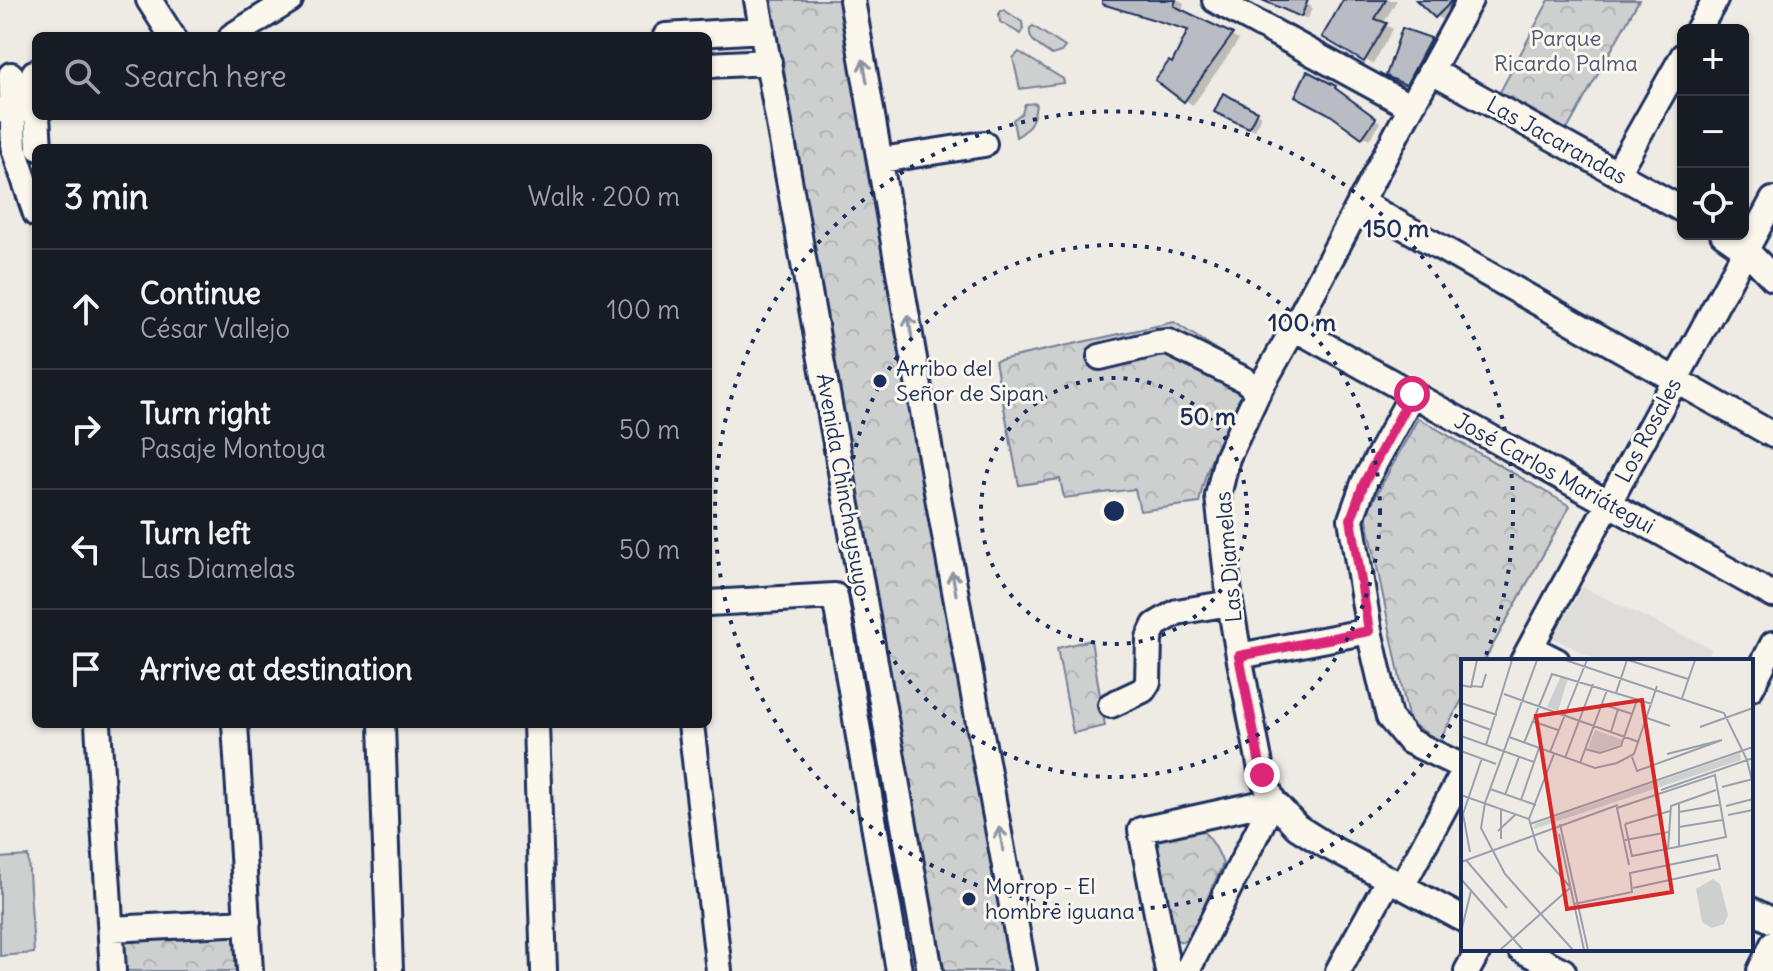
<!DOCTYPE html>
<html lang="en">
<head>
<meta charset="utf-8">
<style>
	:root { --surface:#171b24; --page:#20242c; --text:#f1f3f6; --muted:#9ea1a6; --line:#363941 }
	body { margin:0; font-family:Delius,sans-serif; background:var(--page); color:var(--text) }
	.controls { position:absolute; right:24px; top:24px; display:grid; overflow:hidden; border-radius:12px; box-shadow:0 2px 6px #0004 }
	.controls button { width:72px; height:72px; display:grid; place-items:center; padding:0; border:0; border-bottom:2px solid var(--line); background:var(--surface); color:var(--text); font:40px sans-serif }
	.stop { position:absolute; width:24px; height:24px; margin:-18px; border:6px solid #db2777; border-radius:50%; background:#fff }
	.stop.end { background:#db2777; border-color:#fff; box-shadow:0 2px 8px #0008 }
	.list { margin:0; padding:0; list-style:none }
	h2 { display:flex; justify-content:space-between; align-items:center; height:104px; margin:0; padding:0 32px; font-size:34px }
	h2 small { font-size:26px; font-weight:400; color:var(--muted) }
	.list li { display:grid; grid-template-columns:52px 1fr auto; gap:24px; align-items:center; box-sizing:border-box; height:120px; padding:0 32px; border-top:2px solid var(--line) }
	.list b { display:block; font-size:30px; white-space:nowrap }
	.list p { margin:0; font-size:26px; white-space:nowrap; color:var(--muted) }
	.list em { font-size:26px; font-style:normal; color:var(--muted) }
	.icon { flex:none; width:44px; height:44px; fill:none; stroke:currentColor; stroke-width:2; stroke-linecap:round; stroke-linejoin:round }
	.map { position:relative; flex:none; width:1773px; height:971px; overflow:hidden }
	.search { position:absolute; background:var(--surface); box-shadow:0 2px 6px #0004; left:32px; top:32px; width:680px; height:88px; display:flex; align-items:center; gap:20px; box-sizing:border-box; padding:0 28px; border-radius:12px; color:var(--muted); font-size:30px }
	.panel { position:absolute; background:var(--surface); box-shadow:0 2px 6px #0004; left:32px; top:144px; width:680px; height:584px; border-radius:12px }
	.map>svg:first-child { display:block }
	.built { fill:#deddda }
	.grass { fill:#cecfcf; stroke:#747f96; stroke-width:2 }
	.forest { fill:url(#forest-crowns); stroke:#747f96; stroke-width:2 }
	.shadow { fill:#0003 }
	.building { fill:#b9bcc3; stroke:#1b2f5e; stroke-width:2 }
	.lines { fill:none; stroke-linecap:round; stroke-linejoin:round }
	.minor-casing { stroke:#1b2f5e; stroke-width:30 }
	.minor { stroke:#fbf7ec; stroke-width:24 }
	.oneway { stroke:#8b93a5 }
	.route { stroke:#db2777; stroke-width:10 }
	.ring { fill:none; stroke:#1b2f5e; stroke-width:4; stroke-dasharray:4 8 }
	.poi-dot { fill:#1b2f5e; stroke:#fbf7ec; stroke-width:3 }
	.labels { text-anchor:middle; stroke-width:6; stroke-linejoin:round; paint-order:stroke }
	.park-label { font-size:22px; fill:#48577a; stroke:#fbf7ec }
	.street-label { font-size:22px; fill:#1b2f5e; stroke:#fbf7ec }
	.poi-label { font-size:22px; fill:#1b2f5e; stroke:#fbf7ec; text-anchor:start }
	.inset-road { fill:none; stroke:#9aa0ae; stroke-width:2 }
	.view { fill:#d62828; fill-opacity:0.15; stroke:#d62828; stroke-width:4 }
	.inset-edge { fill:none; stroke:#1b2f5e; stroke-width:4 }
	.centre { fill:#1b2f5e; stroke:#fbf7ec; stroke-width:4 }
	.ring-label { font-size:24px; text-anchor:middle; font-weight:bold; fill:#1b2f5e; stroke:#fbf7ec; stroke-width:6; stroke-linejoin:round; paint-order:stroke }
</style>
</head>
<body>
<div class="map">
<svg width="1773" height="971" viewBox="0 0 1773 971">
	<defs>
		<pattern id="forest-crowns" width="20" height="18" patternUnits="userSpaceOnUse" patternTransform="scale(2)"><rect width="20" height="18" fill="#cecfcf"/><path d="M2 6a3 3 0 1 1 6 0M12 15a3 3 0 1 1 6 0" fill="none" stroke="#b0b2b4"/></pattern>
	</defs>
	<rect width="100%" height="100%" fill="#eeebe4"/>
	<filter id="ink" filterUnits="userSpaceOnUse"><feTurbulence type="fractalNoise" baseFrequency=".0125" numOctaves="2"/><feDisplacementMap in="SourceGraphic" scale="16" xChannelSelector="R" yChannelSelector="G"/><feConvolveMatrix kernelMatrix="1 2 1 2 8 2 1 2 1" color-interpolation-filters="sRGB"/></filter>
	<g filter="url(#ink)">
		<path class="built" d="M1582 587 1712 649 1706 661H1598L1554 638Z"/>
		<path class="grass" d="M1004 10 1022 22 1023 29 1021 34 1000 22 999 14 1001 11Z
			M1033 26 1065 47 1061 52 1052 55C1042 47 1028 43 1030 28Z
			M1019 52 1063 79 1064 83 1020 89 1013 58Z
			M1036 103C1035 118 1030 130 1016 137L1013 120 1022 113 1025 104Z
			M28 856 34 953 0 956V858Z"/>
		<path class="forest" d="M769 0H842L1013 971H944L878 611Z
			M1549 0H1639L1567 130 1500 92Z
			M1174 322 1255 375C1232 416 1207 456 1199 503L1140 511 1135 489 1064 498 1060 479 1019 485 995 361Z
			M1418 418 1570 506 1484 661H1463V698L1439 741 1409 722 1366 514Z
			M1091 640 1105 726 1073 733 1057 648Z
			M1200 829C1212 838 1218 850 1223 864L1189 939 1182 942 1169 937 1153 838Z
			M237 933 239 971H123L121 936Z"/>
		<path class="shadow" d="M1106 0H1179L1184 3 1182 12 1239 40 1193 105 1185 100 1173 65 1190 31 1131 13Z
			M1260 0H1299L1312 7 1308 19Z
			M1355 0H1397L1383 24 1393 29 1373 64 1324 36Z
			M1419 0H1448L1455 7 1442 20Z
			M1430 40 1438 44 1416 88 1398 81Z
			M1308 74 1340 91 1339 93 1381 123 1369 139 1332 113Z
			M1224 96 1261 116 1255 130 1216 111Z"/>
		<path class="building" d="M1102 0H1176L1174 6 1233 34 1184 102 1155 80 1169 61 1172 63 1188 30 1102 4Z
			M1262 0H1308L1301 17Z
			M1343 0H1386L1375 19 1387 23 1364 62 1322 37Z
			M1416 0H1453L1435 18Z
			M1402 28 1431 38 1406 85 1386 76Z
			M1307 71 1336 86 1335 88 1376 118 1362 138 1329 114 1295 96Z
			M1223 93 1257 111 1249 128 1214 112Z"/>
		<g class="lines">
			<g class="minor-casing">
				<path id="minor" d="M149 0 172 36
					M757 0 930 971
					M852 0 936 486 1024 971
					M1215 0 1411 107
					M1698 30 1715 0
					M232 36 290 0
					M666 36 763 30
					M708 65 769 62
					M1432 71 1683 210
					M34 73 36 100
					M11 75 14 149 36 214
					M0 110 36 108
					M37 116 39 148
					M881 160 984 144
					M1617 173 1683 56
					M1360 202 1773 435
					M1723 234 1746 250 1773 278
					M1294 328 1773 595
					M1100 357 1158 343 1168 342 1245 380 1258 392
					M1412 394 1364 483 1351 519 1369 631 1389 717 1409 741 1463 767
					M708 603 835 596 899 971
					M1531 648 1557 661
					M1239 656 1369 631
					M1523 661 1773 200
					M1751 688 1773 644
					M1111 705 1143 690 1148 682 1149 638 1155 625 1177 612 1230 603
					M98 724 113 971
					M235 724 250 971
					M382 724 390 971
					M536 724 544 971
					M691 724 719 971
					M1402 886 1463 773
					M1751 910 1773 921
					M1463 919 1327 846 1297 827 1273 801 1262 775 1239 656 1230 603 1218 496 1227 458 1258 392 1294 328 1405 118 1470 0
					M111 929 248 922
					M1520 949 1563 971
					M1168 971 1141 830 1273 801
					M1187 971 1273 801
					M1338 971 1389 879
					M1467 971 1479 949
					M1760 971 1773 944"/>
			</g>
			<use href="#minor" class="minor"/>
		</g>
		<defs><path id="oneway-shaft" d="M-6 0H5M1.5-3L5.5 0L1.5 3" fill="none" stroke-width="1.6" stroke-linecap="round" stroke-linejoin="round" transform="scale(2)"/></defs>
		<g class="oneway">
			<use href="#oneway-shaft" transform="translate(865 71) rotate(-100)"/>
			<use href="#oneway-shaft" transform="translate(910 327) rotate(-100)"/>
			<use href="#oneway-shaft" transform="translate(954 583) rotate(-100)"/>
			<use href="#oneway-shaft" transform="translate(1001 839) rotate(-100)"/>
		</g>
	</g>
	<g class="lines" filter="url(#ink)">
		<path class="route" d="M1262 775 1239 656 1369 631 1351 519 1364 483 1412 394"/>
	</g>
	<g class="ring">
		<circle cx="1114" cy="511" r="133"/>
		<circle cx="1114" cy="511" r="266"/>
		<path d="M1463 704A399 399 0 1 1 1484 660"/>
	</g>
	<g class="poi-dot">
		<circle cx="880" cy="381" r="8"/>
		<circle cx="969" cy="899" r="8"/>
	</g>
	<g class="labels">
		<g class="park-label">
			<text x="1566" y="46">Parque<tspan x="1566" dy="25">Ricardo Palma</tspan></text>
		</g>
		<g class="street-label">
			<text transform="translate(1557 140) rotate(29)" y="8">Las Jacarandas</text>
			<text transform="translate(1648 430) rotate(-62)" y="8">Los Rosales</text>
			<text transform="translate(1555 473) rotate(29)" y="8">José Carlos Mariátegui</text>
			<text transform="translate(844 485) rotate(80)" y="8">Avenida Chinchaysuyo</text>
			<text transform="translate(1228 557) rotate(-95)" y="8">Las Diamelas</text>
		</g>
		<g class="poi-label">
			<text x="896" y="376">Arribo del<tspan x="896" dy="25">Señor de Sipan</tspan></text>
			<text x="985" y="894">Morrop - El<tspan x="985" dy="25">hombre iguana</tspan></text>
		</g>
	</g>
	<g transform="translate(1461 659)">
		<rect width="292" height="292" fill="#eeebe4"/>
		<path d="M252 220 259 225 267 256 263 265 251 269 241 263 235 230Z" fill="#cecfcf"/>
		<path d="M100 17 107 19 97 52 86 48ZM134 71 162 81 160 85 138 93 127 89ZM279 94 280 101 73 170 74 165Z" fill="#cecfcf"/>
		<path class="inset-road" d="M76 1 24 144 20 169 44 215 112 291M104 1 263 54 286 101M167 1 227 20M0 26 10 28 16 1M10 27 21 28 25 15M155 34 166 1M43 35 178 83M221 39 234 1M0 44 36 56M141 45 171 55M186 59 209 67M0 60 30 71M71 62 97 71M239 68 292 49M150 73 157 50M0 77 73 103M48 78 134 109 156 104 173 95 196 27M63 84 91 15 191 45M25 86 51 1M124 90 139 94 160 87 176 41M0 92 35 105M89 93 126 1M171 98 176 112 261 81 206 95M104 99 132 25M286 101 292 126M119 104 146 31M261 128 292 120M29 130 75 146M200 131 292 99M0 136 68 160 77 191 109 228M44 136 58 98M60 141 78 89M265 147 292 140M40 150V180M218 153 258 146M267 156 292 151M68 160 93 95M69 165 292 88M99 165 127 291M164 165 171 197 265 178 254 116 156 149 168 206M164 165 209 152M218 168 261 161M37 172 55 155M98 175 123 291M164 181 208 173M218 187V144M207 190 210 147 255 131M9 193 2 155 21 99M5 201 46 249M0 203 157 146M0 220 62 291M113 245 171 233 169 214 256 196 259 210 172 229M0 273 10 232M39 291 110 228"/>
		<path class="view" d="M181 41 211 233 106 250 75 57Z"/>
		<rect width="292" height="292" class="inset-edge"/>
	</g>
	<circle cx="1114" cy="511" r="12" class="centre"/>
	<g class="ring-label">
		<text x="1396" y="237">150 m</text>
		<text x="1302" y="331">100 m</text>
		<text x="1208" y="425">50 m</text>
	</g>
</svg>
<div class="controls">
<button>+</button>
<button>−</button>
<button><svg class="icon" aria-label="locate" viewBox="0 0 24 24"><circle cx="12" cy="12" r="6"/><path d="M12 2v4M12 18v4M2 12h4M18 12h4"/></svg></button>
</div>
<div class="stop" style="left:1412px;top:394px"></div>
<div class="stop end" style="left:1262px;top:775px"></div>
<div class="search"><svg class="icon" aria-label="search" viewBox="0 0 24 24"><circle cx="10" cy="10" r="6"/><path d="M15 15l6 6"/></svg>Search here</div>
<section class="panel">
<h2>3 min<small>Walk · 200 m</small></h2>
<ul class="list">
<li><svg class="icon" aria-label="ahead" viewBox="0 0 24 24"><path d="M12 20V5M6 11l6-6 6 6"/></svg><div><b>Continue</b><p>César Vallejo</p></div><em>100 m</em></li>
<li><svg class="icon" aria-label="right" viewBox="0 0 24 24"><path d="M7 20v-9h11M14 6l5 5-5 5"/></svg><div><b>Turn right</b><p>Pasaje Montoya</p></div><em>50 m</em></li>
<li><svg class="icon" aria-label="left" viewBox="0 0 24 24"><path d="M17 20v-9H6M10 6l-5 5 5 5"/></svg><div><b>Turn left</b><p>Las Diamelas</p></div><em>50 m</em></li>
<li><svg class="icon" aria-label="arrive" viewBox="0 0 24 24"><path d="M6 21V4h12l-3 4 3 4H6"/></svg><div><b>Arrive at destination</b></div></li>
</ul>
</section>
</div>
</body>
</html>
